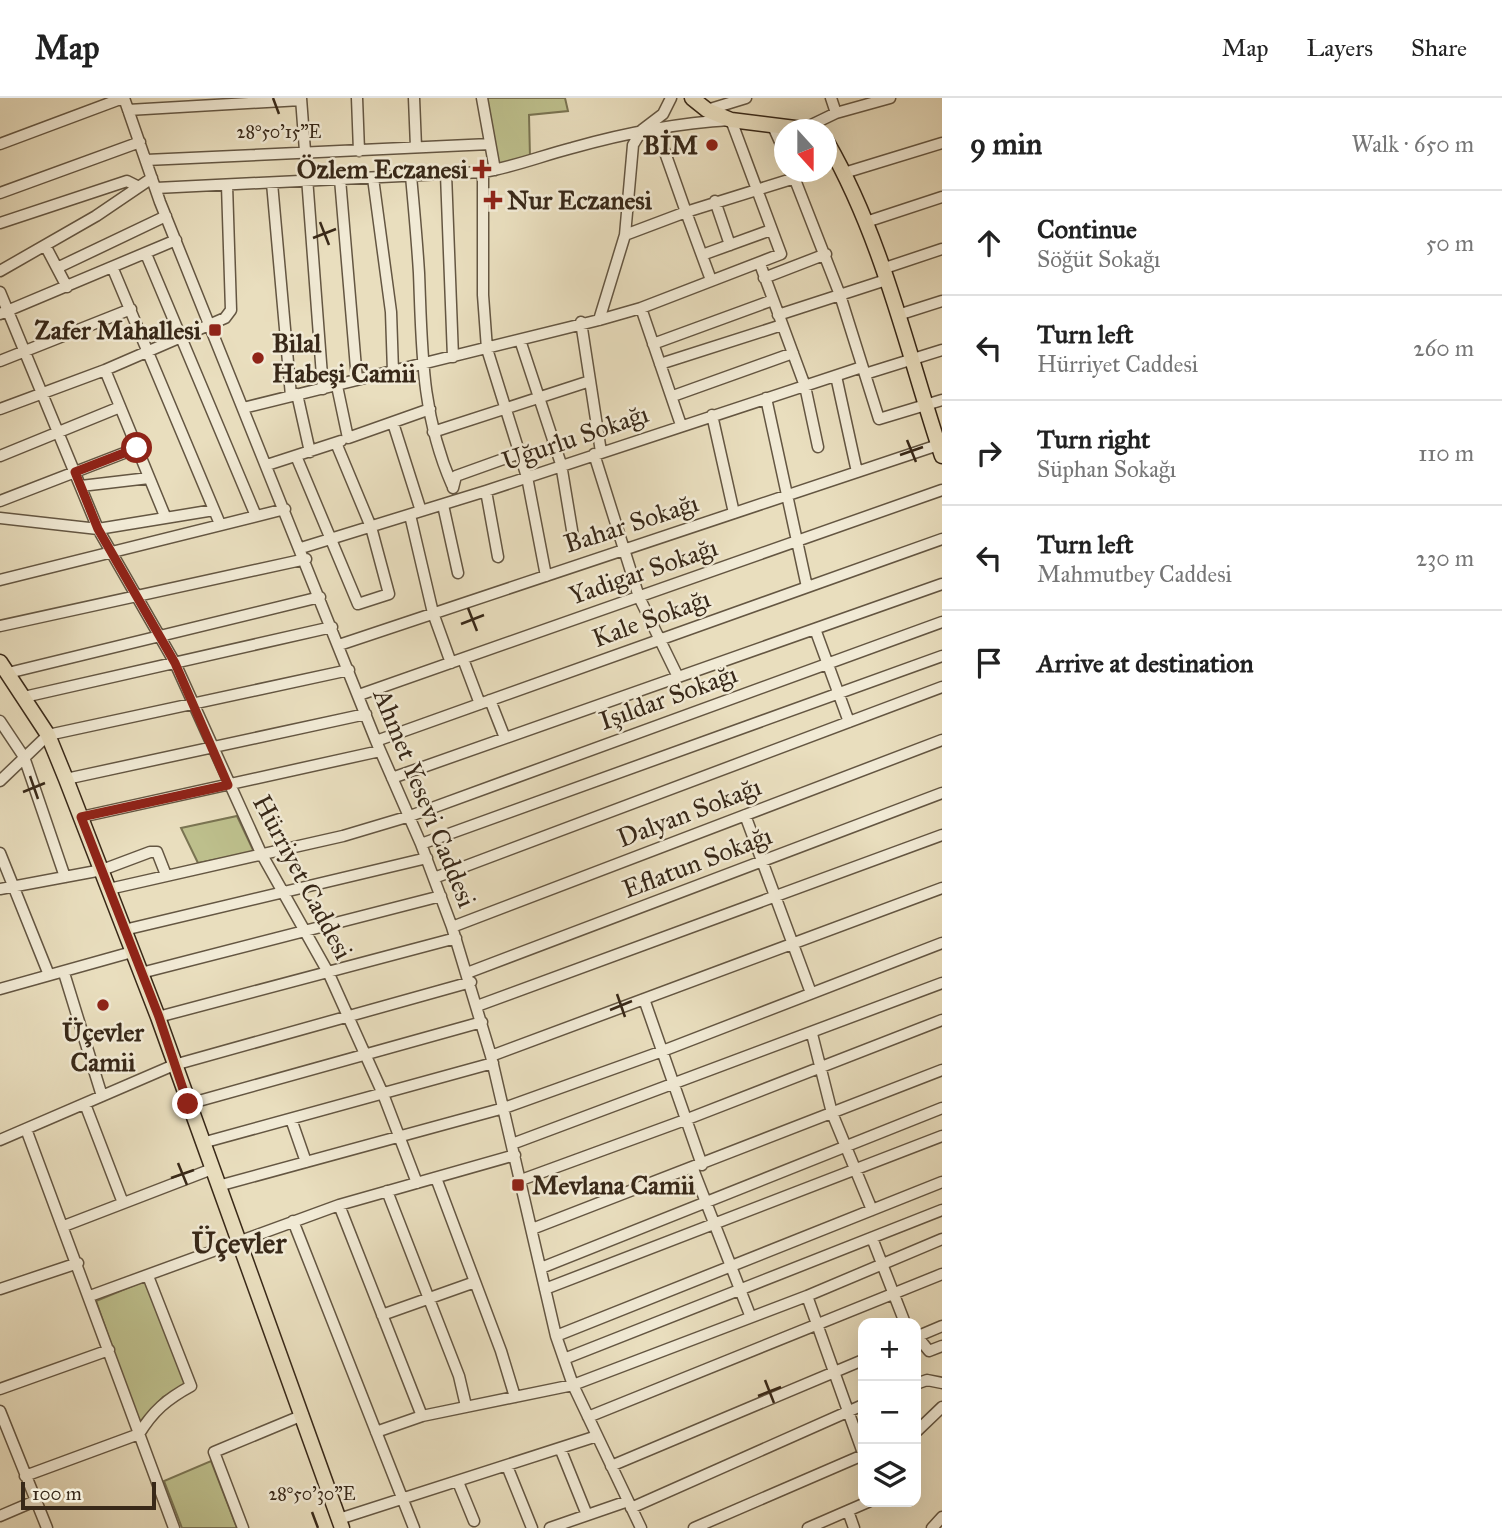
<!DOCTYPE html>
<html lang="en">
<head>
<meta charset="utf-8">
<style>
	:root { --surface:#fff; --page:#f2f2f2; --text:#222; --muted:#767676; --line:#e0e0e0 }
	body { margin:0; font-family:"IM FELL Great Primer",serif; background:var(--page); color:var(--text) }
	.controls { position:absolute; right:21px; bottom:21px; display:grid; overflow:hidden; border-radius:14px; box-shadow:0 7px 28px #0002 }
	.controls button { width:63px; height:63px; display:grid; place-items:center; padding:0; border:0; border-bottom:2px solid var(--line); background:var(--surface); color:var(--text); font:35px sans-serif }
	.compass { position:absolute; left:774px; top:21px; width:63px; height:63px; border-radius:50%; background:var(--surface); box-shadow:0 7px 28px #0002; rotate:159deg }
	.scale { position:absolute; left:21px; bottom:18px; width:135px; box-sizing:border-box; padding-left:7px; border:4px solid #382818; border-top:0; font-size:19px; line-height:24px; white-space:nowrap; color:#382818; -webkit-text-stroke:5px #f1ead5; paint-order:stroke }
	.stop { position:absolute; width:21px; height:21px; margin:-16px; border:5px solid #8f2418; border-radius:50%; background:#fff }
	.stop.end { background:#8f2418; border-color:#fff; box-shadow:0 2px 7px #0008 }
	.list { margin:0; padding:0; list-style:none }
	h2 { display:flex; justify-content:space-between; align-items:center; height:91px; margin:0; padding:0 28px; font-size:30px }
	h2 small { font-size:23px; font-weight:400; color:var(--muted) }
	.list li { display:grid; grid-template-columns:46px 1fr auto; gap:21px; align-items:center; box-sizing:border-box; height:105px; padding:0 28px; border-top:2px solid var(--line) }
	.list b { display:block; font-size:26px; white-space:nowrap }
	.list p { margin:0; font-size:23px; white-space:nowrap; color:var(--muted) }
	.list em { font-size:23px; font-style:normal; color:var(--muted) }
	.icon { flex:none; width:38px; height:38px; fill:none; stroke:currentColor; stroke-width:2; stroke-linecap:round; stroke-linejoin:round }
	.map { position:relative; flex:none; width:942px; height:1430px; overflow:hidden }
	header { display:flex; align-items:center; gap:42px; box-sizing:border-box; height:98px; padding:0 35px; background:var(--surface); border-bottom:2px solid var(--line) }
	header strong { font-size:33px }
	nav { display:flex; gap:38px; margin-inline-start:auto; font-size:24px }
	main { display:flex }
	aside { flex:1; background:var(--surface) }
	.map>svg:first-child { display:block }
	.green { fill:#bdbf8c; stroke:#7a7452; stroke-width:2 }
	.lines { fill:none; stroke-linecap:round; stroke-linejoin:round }
	.minor-casing { stroke:#645642; stroke-width:13 }
	.major-casing { stroke:#382818; stroke-width:17 }
	.minor { stroke:#f1ead5; stroke-width:10 }
	.major { stroke:#e9debe; stroke-width:14 }
	.route { stroke:#8f2418; stroke-width:9 }
	.ticks { fill:none; stroke:#382818; stroke-width:2.5 }
	.poi-dot { fill:#8f2418; stroke:#f1ead5; stroke-width:2.5 }
	.labels { text-anchor:middle; stroke-width:5; stroke-linejoin:round; paint-order:stroke }
	.poi-label { font-size:26px; font-weight:bold; fill:#382818; stroke:#f1ead5; text-anchor:end }
	.street-label { font-size:26px; fill:#382818; stroke:#f1ead5 }
	.quarter-label { font-size:30px; font-weight:bold; fill:#382818; stroke:#f1ead5 }
	.ticks-label { font-size:18px; text-anchor:middle; fill:#382818; stroke:#f1ead5; stroke-width:5; stroke-linejoin:round; paint-order:stroke }
</style>
</head>
<body>
<header>
<strong>Map</strong>
<nav><a>Map</a><a>Layers</a><a>Share</a></nav>
</header>
<main>
<div class="map">
<svg width="942" height="1430" viewBox="0 0 942 1430">
	<rect width="100%" height="100%" fill="#e9debe"/>
	<filter id="stains"><feTurbulence type="fractalNoise" baseFrequency=".00286" numOctaves="4"/><feColorMatrix values="0 0 0 0 .2 0 0 0 0 .09 0 0 0 0 .02 0 0 0 .5 -.17"/></filter>
	<radialGradient id="worn" r=".72"><stop offset=".6" stop-color="#630" stop-opacity="0"/><stop offset="1" stop-color="#630" stop-opacity=".3"/></radialGradient>
	<path class="green" d="M487 0H565L568 13 529 17 530 59 499 67Z
		M237 718 254 754 198 765 181 730Z
		M147 1182 188 1287 163 1299 139 1325 96 1203Z
		M211 1363 237 1430H182L164 1383Z"/>
	<g class="lines">
		<g class="minor-casing">
			<path id="minor" d="M124 0 160 104 376 643 421 746 452 829 491 958 556 1238 573 1287 641 1430
				M301 0 323 291
				M357 0 359 53
				M414 0 416 49
				M482 0 495 72
				M831 0 836 15
				M128 12 301 2
				M707 12 746 0
				M772 26 785 55
				M807 29 836 15 890 0
				M0 46 123 0
				M146 62 490 46
				M483 74V197L487 251 527 379 546 478
				M792 74 840 197 879 321 942 302
				M844 75 942 45
				M446 76 453 259
				M411 78C414 110 417 143 419 175 422 251 421 316 452 387
				M373 80 391 214 393 274
				M340 81 357 282
				M272 85 291 298
				M156 90 483 74C514 69 541 58 572 50 625 35 676 25 731 22L781 156 641 210 599 222 243 310
				M0 95 140 44
				M715 103 730 147
				M866 124 942 99
				M0 125 127 83 139 89
				M625 137 686 114 656 29
				M46 149 67 189
				M146 156 256 418
				M702 157 771 132
				M760 166 805 288 818 349
				M59 169 166 118
				M113 171 220 426
				M882 171 942 151
				M0 173 96 118 152 80
				M764 180 826 156
				M711 182 686 114 795 80
				M0 194 98 431 175 565 261 755 329 876 383 996 417 1085
				M641 210 681 327
				M0 216 176 142
				M778 217 886 182
				M898 217 942 203
				M599 222 625 137 633 47 642 32 663 16 671 0
				M581 224 601 354
				M520 242 561 366 573 438
				M653 246 773 202
				M0 263 131 211
				M660 266 782 227
				M105 272 165 418
				M865 276 942 252
				M836 278 857 374
				M337 288 348 340 430 311
				M297 296 310 354
				M673 298 793 255
				M766 300 807 489
				M0 311 105 272 225 220 231 212 227 87
				M712 317 734 415
				M393 325 421 413
				M433 334 590 283
				M594 356 639 499 678 579
				M0 358 120 309
				M296 358 358 506 389 496 371 429 336 345
				M267 367 341 343
				M81 388 149 380
				M453 390 456 378 520 355
				M486 393 498 459
				M0 403 137 350
				M443 407 458 475
				M410 417 433 515 451 565
				M0 420 98 431 214 412
				M301 450 486 393 862 269
				M0 482 285 411
				M0 528 306 461
				M815 531 849 624
				M339 547 938 347
				M463 561 480 606
				M8 575 320 499
				M359 597 942 392
				M24 599 332 529
				M490 602 505 640
				M0 623 24 659 65 779
				M376 643 942 441
				M392 680 942 486
				M66 681 366 616
				M0 683 48 637 349 572
				M745 717 811 895
				M81 719 380 653
				M421 746 942 558
				M0 755 49 877
				M434 780 942 589
				M0 791 102 772 150 754H157L166 777
				M109 791 343 738 410 718 942 524
				M452 829 942 642
				M124 832 427 760
				M64 875 102 998
				M141 875 441 798
				M467 875 942 695
				M0 891 132 854
				M644 901 702 1067
				M477 908 942 737
				M158 919 456 840
				M812 936 832 1015 872 1112
				M491 958 942 790
				M85 1006 123 1105
				M188 1006 482 924
				M291 1021 306 1064
				M26 1031 174 1430
				M0 1042 174 967 471 884
				M202 1045 493 965
				M512 1046 942 885
				M693 1071 750 1217
				M436 1080 501 1253 515 1299
				M521 1082 685 1022 942 922
				M218 1088 504 1010 660 954 942 845
				M387 1093 459 1278 466 1308
				M339 1107 422 1318 573 1287 807 1198 942 1141
				M293 1123 414 1430
				M64 1128 212 1071
				M532 1131 942 972
				M872 1140 905 1225
				M541 1170 942 1010
				M0 1191 78 1165
				M545 1191 942 1038
				M90 1198 339 1107 515 1057
				M807 1198 863 1355
				M382 1217 475 1184
				M556 1238 942 1084
				M917 1238 929 1253 942 1248
				M916 1239 942 1228
				M564 1261 942 1112
				M916 1286 927 1282 942 1285
				M0 1291 109 1252
				M0 1313 47 1430
				M588 1319 942 1176
				M376 1334 422 1318
				M916 1334 942 1309
				M560 1350 587 1417
				M507 1368 532 1430
				M611 1368 863 1262
				M25 1378 139 1336C153 1313 167 1301 191 1288L148 1178
				M458 1384 474 1423
				M631 1410 863 1307
				M848 1413 854 1430
				M0 1418 35 1403
				M339 1421 597 1338
				M243 1430 214 1354 303 1317
				M550 1430 628 1403
				M694 1430 863 1357
				M808 1430 868 1404
				M932 1430 942 1419"/>
		</g>
		<g class="major-casing">
			<path id="major" d="M692 0 707 12 731 22 811 32
				M827 44C883 141 907 253 942 358
				M0 564 48 637 66 681 158 919 342 1430"/>
		</g>
		<use href="#minor" class="minor"/>
		<use href="#major" class="major"/>
	</g>
	<g class="lines">
		<path class="route" d="M137 350 75 374 98 431 175 565 228 687 81 719 159 919 188 1006"/>
	</g>
	<path class="ticks" d="M273 0 279 16M320 124 329 147M313 140 336 131M907 342 916 364M900 357 923 349M468 510 477 533M461 526 484 517M30 678 38 701M23 694 45 685M617 896 625 919M610 912 632 903M178 1065 187 1087M171 1080 194 1072M765 1282 774 1305M758 1298 781 1289M312 1414 318 1430"/>
	<g class="poi-dot">
		<circle cx="712" cy="47" r="7"/>
		<path d="M478.5 60.5h7v7h7v7h-7v7h-7v-7h-7v-7h7z"/>
		<path d="M489.5 91.5h7v7h7v7h-7v7h-7v-7h-7v-7h7z"/>
		<rect x="208" y="225" width="14" height="14" rx="3.5"/>
		<circle cx="258" cy="260" r="7"/>
		<circle cx="103" cy="907" r="7"/>
		<rect x="511" y="1080" width="14" height="14" rx="3.5"/>
	</g>
	<g class="labels">
		<g class="poi-label">
			<text x="698" y="56">BİM</text>
			<text x="468" y="80">Özlem Eczanesi</text>
			<text x="507" y="111" text-anchor="start">Nur Eczanesi</text>
			<text x="201" y="241">Zafer Mahallesi</text>
			<text x="272" y="254" text-anchor="start">Bilal<tspan x="272" dy="30">Habeşi Camii</tspan></text>
			<text x="103" y="943" text-anchor="middle">Üçevler<tspan x="103" dy="30">Camii</tspan></text>
			<text x="532" y="1096" text-anchor="start">Mevlana Camii</text>
		</g>
		<g class="street-label">
			<text transform="translate(575 339) rotate(-19)" y="9">Uğurlu Sokağı</text>
			<text transform="translate(631 425) rotate(-18)" y="9">Bahar Sokağı</text>
			<text transform="translate(643 473) rotate(-19)" y="9">Yadigar Sokağı</text>
			<text transform="translate(651 520) rotate(-20)" y="9">Kale Sokağı</text>
			<text transform="translate(668 599) rotate(-20)" y="9">Işıldar Sokağı</text>
			<text transform="translate(425 700) rotate(68)" y="9">Ahmet Yesevi Caddesi</text>
			<text transform="translate(689 714) rotate(-21)" y="9">Dalyan Sokağı</text>
			<text transform="translate(697 764) rotate(-21)" y="9">Eflatun Sokağı</text>
			<text transform="translate(303 779) rotate(62)" y="9">Hürriyet Caddesi</text>
		</g>
		<g class="quarter-label">
			<text x="239" y="1155">Üçevler</text>
		</g>
	</g>
	<g class="ticks-label">
		<text x="279" y="40">28°50'15"E</text>
		<text x="312" y="1402">28°50'30"E</text>
	</g>
	<rect width="100%" height="100%" filter="url(#stains)"/>
	<rect width="100%" height="100%" fill="url(#worn)"/>
</svg>
<div class="controls">
<button>+</button>
<button>−</button>
<button><svg class="icon" aria-label="layers" viewBox="0 0 24 24"><path d="M12 4l9 5-9 5-9-5zM3 14l9 5 9-5"/></svg></button>
</div>
<svg class="compass" viewBox="-18 -18 36 36"><path d="M0-13l5 13h-10z" fill="#e53935"/><path d="M0 13l5-13h-10z" fill="#767676"/></svg>
<div class="scale">100 m</div>
<div class="stop" style="left:137px;top:350px"></div>
<div class="stop end" style="left:188px;top:1006px"></div>
</div>
<aside>
<h2>9 min<small>Walk · 650 m</small></h2>
<ul class="list">
<li><svg class="icon" aria-label="ahead" viewBox="0 0 24 24"><path d="M12 20V5M6 11l6-6 6 6"/></svg><div><b>Continue</b><p>Söğüt Sokağı</p></div><em>50 m</em></li>
<li><svg class="icon" aria-label="left" viewBox="0 0 24 24"><path d="M17 20v-9H6M10 6l-5 5 5 5"/></svg><div><b>Turn left</b><p>Hürriyet Caddesi</p></div><em>260 m</em></li>
<li><svg class="icon" aria-label="right" viewBox="0 0 24 24"><path d="M7 20v-9h11M14 6l5 5-5 5"/></svg><div><b>Turn right</b><p>Süphan Sokağı</p></div><em>110 m</em></li>
<li><svg class="icon" aria-label="left" viewBox="0 0 24 24"><path d="M17 20v-9H6M10 6l-5 5 5 5"/></svg><div><b>Turn left</b><p>Mahmutbey Caddesi</p></div><em>230 m</em></li>
<li><svg class="icon" aria-label="arrive" viewBox="0 0 24 24"><path d="M6 21V4h12l-3 4 3 4H6"/></svg><div><b>Arrive at destination</b></div></li>
</ul>
</aside>
</main>
</body>
</html>
